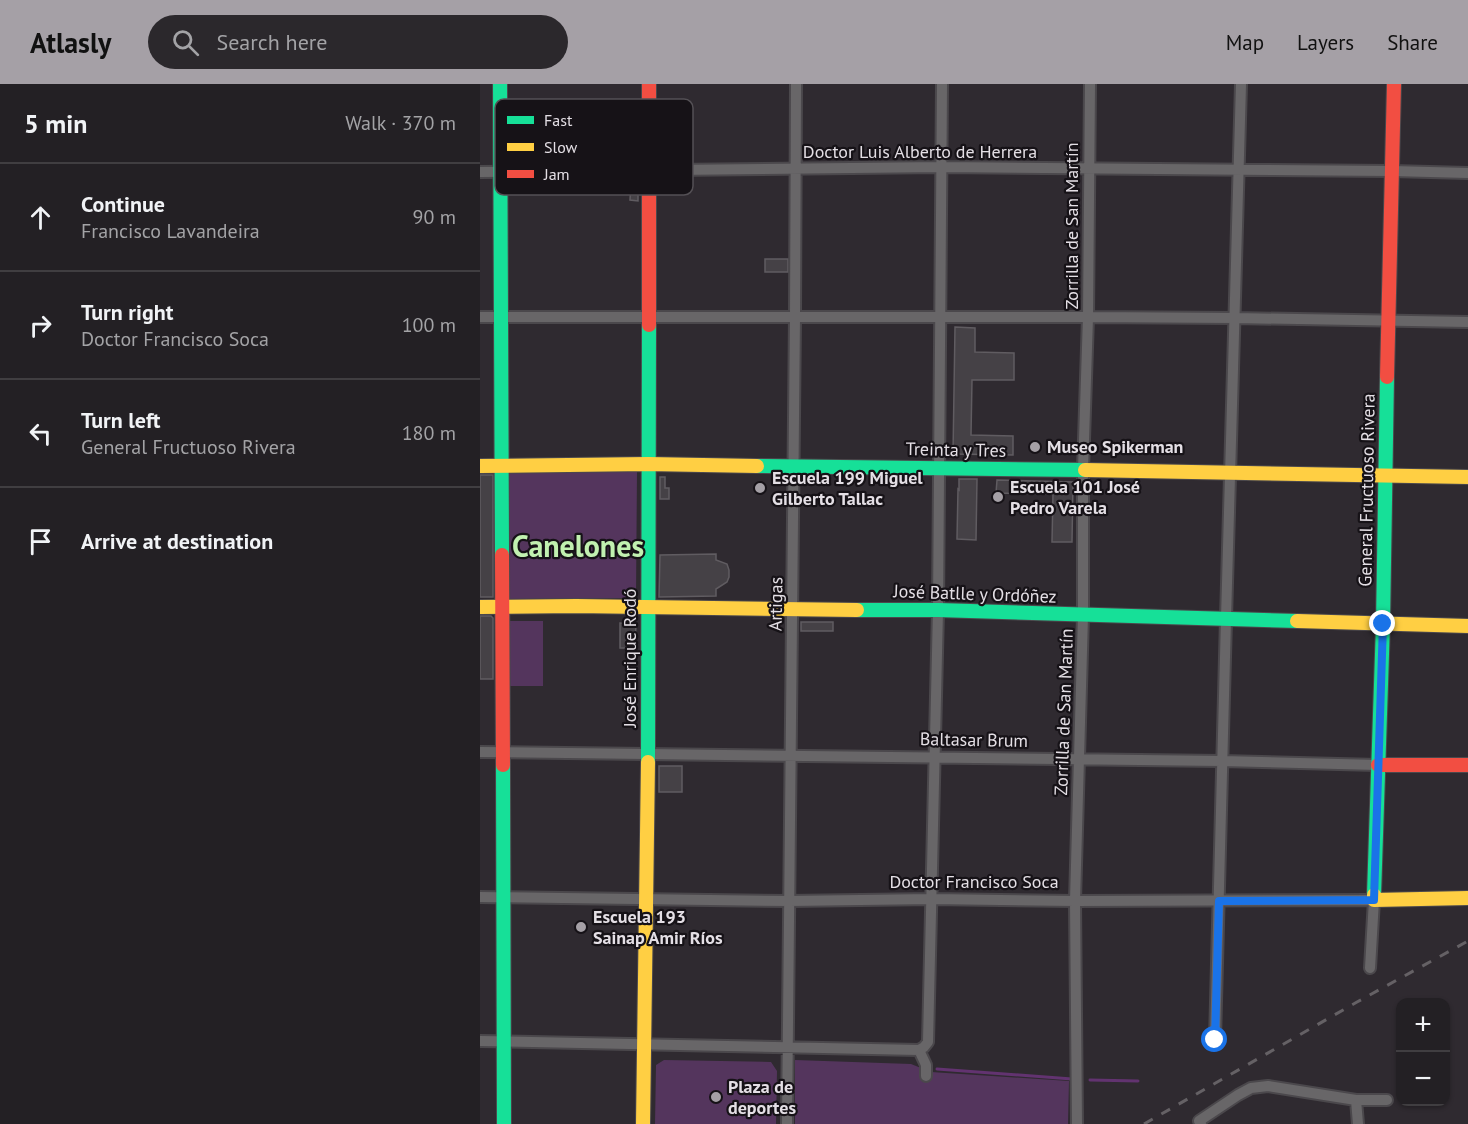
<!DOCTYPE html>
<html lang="en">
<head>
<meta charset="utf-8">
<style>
	:root { --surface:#232024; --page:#2b282c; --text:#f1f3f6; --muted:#a3a3a6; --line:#403e41; --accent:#a5a0a6 }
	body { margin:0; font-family:"PT Sans",sans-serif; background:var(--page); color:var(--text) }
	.controls { position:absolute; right:18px; bottom:18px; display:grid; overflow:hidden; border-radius:12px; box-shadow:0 2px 4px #0004 }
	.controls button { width:54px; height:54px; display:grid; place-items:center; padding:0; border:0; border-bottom:2px solid var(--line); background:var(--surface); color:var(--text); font:30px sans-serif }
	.stop { position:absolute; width:18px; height:18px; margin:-14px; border:4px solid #1a73e8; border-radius:50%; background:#fff }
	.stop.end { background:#1a73e8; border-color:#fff; box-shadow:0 2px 6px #0008 }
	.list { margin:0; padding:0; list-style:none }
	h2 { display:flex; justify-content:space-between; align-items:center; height:78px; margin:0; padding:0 24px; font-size:26px }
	h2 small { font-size:20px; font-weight:400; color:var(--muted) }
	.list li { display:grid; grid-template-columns:39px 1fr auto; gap:18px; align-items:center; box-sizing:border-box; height:108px; padding:0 24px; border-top:2px solid var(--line) }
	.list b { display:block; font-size:22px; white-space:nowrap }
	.list p { margin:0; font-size:20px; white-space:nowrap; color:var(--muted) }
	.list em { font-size:20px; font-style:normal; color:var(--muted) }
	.icon { flex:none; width:33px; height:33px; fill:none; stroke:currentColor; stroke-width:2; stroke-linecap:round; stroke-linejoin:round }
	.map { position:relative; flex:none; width:988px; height:1040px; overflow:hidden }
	header { display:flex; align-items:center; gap:36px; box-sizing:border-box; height:84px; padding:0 30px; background:var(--accent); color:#111 }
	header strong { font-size:28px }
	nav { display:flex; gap:33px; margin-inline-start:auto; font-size:21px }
	.search { width:420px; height:54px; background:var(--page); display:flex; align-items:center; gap:15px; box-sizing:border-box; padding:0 21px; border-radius:33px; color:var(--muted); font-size:22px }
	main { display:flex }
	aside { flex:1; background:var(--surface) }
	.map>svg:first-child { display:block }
	.green { fill:#54355d }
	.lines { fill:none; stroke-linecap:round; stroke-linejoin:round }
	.stream { stroke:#623370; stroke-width:3 }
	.building { fill:#454146; stroke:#605c61; stroke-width:1.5 }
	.street-casing { stroke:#4b484c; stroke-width:14 }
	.fast-casing { stroke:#4b484c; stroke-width:16 }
	.slow-casing { stroke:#4b484c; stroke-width:16 }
	.jam-casing { stroke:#4b484c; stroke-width:16 }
	.street { stroke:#686668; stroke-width:10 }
	.fast { stroke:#16e098; stroke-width:14 }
	.slow { stroke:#ffcf43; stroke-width:14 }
	.jam { stroke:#f24e42; stroke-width:14 }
	.rail { stroke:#656165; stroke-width:3; stroke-dasharray:10 10; stroke-linecap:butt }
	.route { stroke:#1a73e8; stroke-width:8 }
	.poi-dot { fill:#a5a0a6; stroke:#161217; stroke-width:2 }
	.labels { text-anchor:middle; stroke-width:4.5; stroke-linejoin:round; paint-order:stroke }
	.street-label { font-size:18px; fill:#e4dfe5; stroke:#161217 }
	.poi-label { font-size:18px; font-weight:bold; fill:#e4dfe5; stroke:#161217; text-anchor:start }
	.town-label { font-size:30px; font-weight:bold; fill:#c1f1b0; stroke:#161217 }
	.key { fill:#161217; stroke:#545055; stroke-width:1.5 }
	.key-label { font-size:16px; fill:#e4dfe5 }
</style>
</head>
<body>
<header>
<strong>Atlasly</strong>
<div class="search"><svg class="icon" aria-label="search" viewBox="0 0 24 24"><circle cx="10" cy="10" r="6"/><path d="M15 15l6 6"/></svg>Search here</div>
<nav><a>Map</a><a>Layers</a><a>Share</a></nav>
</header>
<main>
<aside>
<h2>5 min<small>Walk · 370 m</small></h2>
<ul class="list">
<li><svg class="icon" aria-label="ahead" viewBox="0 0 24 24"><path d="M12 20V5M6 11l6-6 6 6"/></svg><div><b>Continue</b><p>Francisco Lavandeira</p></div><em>90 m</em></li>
<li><svg class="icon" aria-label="right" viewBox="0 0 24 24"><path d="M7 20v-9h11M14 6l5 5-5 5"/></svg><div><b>Turn right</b><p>Doctor Francisco Soca</p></div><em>100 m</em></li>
<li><svg class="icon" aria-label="left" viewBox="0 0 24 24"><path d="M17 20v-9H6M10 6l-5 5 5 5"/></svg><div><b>Turn left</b><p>General Fructuoso Rivera</p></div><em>180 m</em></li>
<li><svg class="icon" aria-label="arrive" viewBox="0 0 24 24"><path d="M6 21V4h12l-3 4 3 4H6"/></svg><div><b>Arrive at destination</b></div></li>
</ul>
</aside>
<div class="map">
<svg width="988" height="1040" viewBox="0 0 988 1040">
	<rect width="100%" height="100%" fill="#2f2a30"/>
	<path class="green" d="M157 386 156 514 30 515 28 388Z
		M27 537H63V602H28Z
		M184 976 291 978 297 987 296 1040H175L176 981Z
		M315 976 431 980 451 988 589 997 588 1040H315Z"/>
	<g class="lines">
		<path class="stream" d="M457 985 592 995
			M610 996 658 997"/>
	</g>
	<path class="building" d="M151 99H158V117L150 116Z
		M285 175H308V188H285Z
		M475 243 495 244V268L534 269V296H492L491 351 533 352V371L473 370Z
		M0 391H13V513H0Z
		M180 393H185V404H189V415H180Z
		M479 395H497L496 456 477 455 478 405 479 406Z
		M517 396 593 398 592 458H572L573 410 516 409Z
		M236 470V476L247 480 249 486V493L247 498 236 505V512L179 513 180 471Z
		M0 532H11L13 534V595H0Z
		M321 538H353V547H321Z
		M140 539 156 540 155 564H140Z
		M179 682H202V708H179Z"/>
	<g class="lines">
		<g class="street-casing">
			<path id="street" d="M0 88 461 83 912 87 988 89
				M0 233H608L755 234 988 238
				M0 668 742 677 898 681
				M0 813 309 817 452 815 595 817 894 816 890 884
				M735 956 746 535 761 0
				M0 957 439 966 444 963 448 958 458 526 462 0
				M439 966 446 981V992
				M876 1016 878 1040
				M307 1040 315 232 316 0
				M597 1040 595 817 603 531V386L608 233 610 0
				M721 1040 719 1037 758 1011 771 1004 788 1002 876 1016H907"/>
		</g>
		<g class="fast-casing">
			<path id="fast" d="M20 0 22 471
				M277 382 605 386
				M377 526H458L817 537
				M168 678 169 241
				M23 681 24 1040
				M894 811 903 540 907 293"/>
		</g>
		<g class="slow-casing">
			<path id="slow" d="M0 382 168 380 277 382
				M605 386 988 393
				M0 523 96 522 377 526
				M817 537 988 542
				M894 811V816L988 814
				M163 1040 168 678"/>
		</g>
		<g class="jam-casing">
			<path id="jam" d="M169 241V0
				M907 293 914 0
				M22 471 23 681
				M898 681H988"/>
		</g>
		<use href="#street" class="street"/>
		<use href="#fast" class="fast"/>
		<use href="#slow" class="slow"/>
		<use href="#jam" class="jam"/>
		<path class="rail" d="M664 1040 877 918 988 857"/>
	</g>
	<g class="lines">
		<path class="route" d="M735 956 739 817 894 816 903 540"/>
	</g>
	<g class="poi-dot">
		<circle cx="555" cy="363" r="6"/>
		<circle cx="280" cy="404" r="6"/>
		<circle cx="518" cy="413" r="6"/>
		<circle cx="101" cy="843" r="6"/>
		<circle cx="236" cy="1013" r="6"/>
	</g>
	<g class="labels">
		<g class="street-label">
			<text x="440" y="74">Doctor Luis Alberto de Herrera</text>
			<text transform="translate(592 142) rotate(-90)" y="6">Zorrilla de San Martín</text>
			<text transform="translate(476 366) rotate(1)" y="6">Treinta y Tres</text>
			<text transform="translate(887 406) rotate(-89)" y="6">General Fructuoso Rivera</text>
			<text transform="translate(495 510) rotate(2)" y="6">José Batlle y Ordóñez</text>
			<text transform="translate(296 520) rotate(-89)" y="6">Artigas</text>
			<text transform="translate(150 574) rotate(-90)" y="6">José Enrique Rodó</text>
			<text transform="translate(584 628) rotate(-88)" y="6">Zorrilla de San Martín</text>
			<text transform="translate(494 656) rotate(1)" y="6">Baltasar Brum</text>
			<text x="494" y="804">Doctor Francisco Soca</text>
		</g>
		<g class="poi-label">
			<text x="567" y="369">Museo Spikerman</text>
			<text x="292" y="400">Escuela 199 Miguel<tspan x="292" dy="21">Gilberto Tallac</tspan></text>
			<text x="530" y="409">Escuela 101 José<tspan x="530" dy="21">Pedro Varela</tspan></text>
			<text x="113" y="839">Escuela 193<tspan x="113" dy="21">Sainap Amir Ríos</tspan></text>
			<text x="248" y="1009">Plaza de<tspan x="248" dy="21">deportes</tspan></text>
		</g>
		<g class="town-label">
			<text x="98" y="473">Canelones</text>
		</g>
	</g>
	<rect x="15" y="15" width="198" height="96" rx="9" class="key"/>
	<rect x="27" y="32" width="27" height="8" fill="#16e098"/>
	<rect x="27" y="59" width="27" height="8" fill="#ffcf43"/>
	<rect x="27" y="86" width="27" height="8" fill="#f24e42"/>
	<g class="key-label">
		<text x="64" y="42">Fast</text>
		<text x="64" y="69">Slow</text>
		<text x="64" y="96">Jam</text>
	</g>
</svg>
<div class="controls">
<button>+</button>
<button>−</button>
</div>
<div class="stop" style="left:735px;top:956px"></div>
<div class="stop end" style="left:903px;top:540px"></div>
</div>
</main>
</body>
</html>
